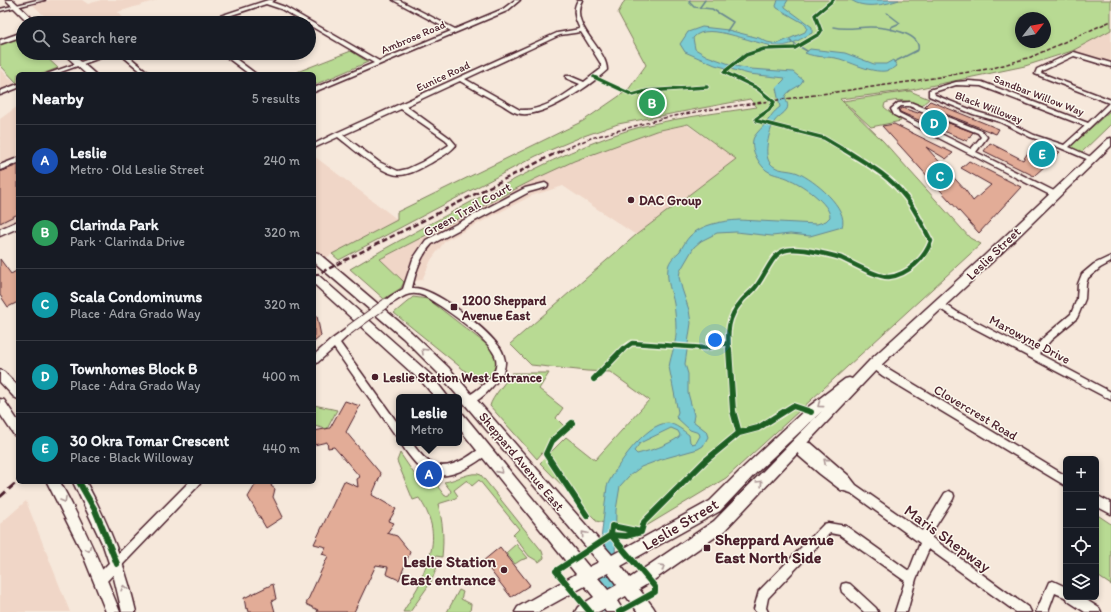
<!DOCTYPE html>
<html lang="en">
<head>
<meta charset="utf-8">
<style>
	:root { --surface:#171b24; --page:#242831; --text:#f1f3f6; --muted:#9ea1a6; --line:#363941; --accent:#db2777 }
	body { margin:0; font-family:Itim,sans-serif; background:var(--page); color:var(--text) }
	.controls { position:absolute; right:12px; bottom:12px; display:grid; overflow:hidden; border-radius:6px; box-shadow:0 2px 6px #0003 }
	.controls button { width:36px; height:36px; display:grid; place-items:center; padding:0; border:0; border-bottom:1px solid var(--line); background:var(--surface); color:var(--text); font:20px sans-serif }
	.compass { position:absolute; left:1015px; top:12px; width:36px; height:36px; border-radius:50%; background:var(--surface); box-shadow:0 2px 6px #0003; rotate:59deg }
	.you { position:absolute; left:715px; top:340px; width:14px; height:14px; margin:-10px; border:3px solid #fff; border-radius:50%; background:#1a73e8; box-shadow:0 0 0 6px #1a73e833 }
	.badge { display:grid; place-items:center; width:26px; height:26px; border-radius:50%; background:var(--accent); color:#fff; font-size:13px; font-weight:700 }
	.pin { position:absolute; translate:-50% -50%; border:2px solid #fff; box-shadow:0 1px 4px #0006 }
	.popup { position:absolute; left:396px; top:394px; width:66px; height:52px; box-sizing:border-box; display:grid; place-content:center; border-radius:6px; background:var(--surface); filter:drop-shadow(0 1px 3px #0005); font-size:13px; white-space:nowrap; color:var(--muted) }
	.popup b { font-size:15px; color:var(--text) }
	.popup::after { content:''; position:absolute; left:50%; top:100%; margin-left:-8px; border:8px solid transparent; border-top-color:var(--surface) }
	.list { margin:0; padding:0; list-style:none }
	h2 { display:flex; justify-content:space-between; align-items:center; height:52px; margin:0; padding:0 16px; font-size:17px }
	h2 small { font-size:13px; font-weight:400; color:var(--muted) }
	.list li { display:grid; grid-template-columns:26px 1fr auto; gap:12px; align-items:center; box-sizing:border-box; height:72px; padding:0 16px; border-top:1px solid var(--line) }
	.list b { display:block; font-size:15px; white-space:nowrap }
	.list p { margin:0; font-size:13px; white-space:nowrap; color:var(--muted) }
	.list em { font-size:13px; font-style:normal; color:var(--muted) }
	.icon { flex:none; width:22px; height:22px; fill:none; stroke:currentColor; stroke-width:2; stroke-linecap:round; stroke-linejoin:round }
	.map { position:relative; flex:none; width:1111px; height:612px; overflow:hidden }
	.search { position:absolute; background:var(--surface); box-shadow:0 2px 6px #0003; left:16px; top:16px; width:300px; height:44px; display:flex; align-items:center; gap:10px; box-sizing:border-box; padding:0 14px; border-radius:22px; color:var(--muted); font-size:15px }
	.panel { position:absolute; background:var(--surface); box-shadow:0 2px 6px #0003; left:16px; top:72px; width:300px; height:412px; border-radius:6px }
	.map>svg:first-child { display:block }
	.built { fill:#f0d6c7 }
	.green { fill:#b8da93; stroke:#817c5f; fill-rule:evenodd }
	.water { fill:#7acbd2; stroke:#67868f; fill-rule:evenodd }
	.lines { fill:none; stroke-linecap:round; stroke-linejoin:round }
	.stream { stroke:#67868f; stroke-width:1.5 }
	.building { fill:#e2ac97; stroke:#4a1f2b }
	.minor-casing { stroke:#4a1f2b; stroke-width:3 }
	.tertiary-casing { stroke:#4a1f2b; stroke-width:3 }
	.secondary-casing { stroke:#4a1f2b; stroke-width:3 }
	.minor { fill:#fbf7ec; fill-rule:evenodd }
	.tertiary { fill:#fbf7ec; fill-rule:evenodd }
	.secondary { fill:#fbf7ec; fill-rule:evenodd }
	.rail-far2 { stroke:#4a1f2b; stroke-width:1.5; stroke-dasharray:4 2; stroke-linecap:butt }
	.rail-far1 { stroke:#4a1f2b; stroke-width:2.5; stroke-dasharray:5.5 3; stroke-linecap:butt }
	.rail { stroke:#4a1f2b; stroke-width:3; stroke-dasharray:8 3.5; stroke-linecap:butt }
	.minor-bridge-casing { stroke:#4a1f2b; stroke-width:10; stroke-linecap:butt }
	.minor-bridge { stroke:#fbf7ec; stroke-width:8 }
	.cycleway-far2-casing { stroke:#fbf7ec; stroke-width:5 }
	.cycleway-far1-casing { stroke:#fbf7ec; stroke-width:7 }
	.cycleway-casing { stroke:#fbf7ec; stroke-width:8 }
	.cycleway-far2 { stroke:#1b5e20; stroke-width:3.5 }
	.cycleway-far1 { stroke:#1b5e20; stroke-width:4.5 }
	.cycleway { stroke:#1b5e20; stroke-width:6 }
	.oneway { stroke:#ab9695 }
	.poi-dot { fill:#4a1f2b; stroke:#fbf7ec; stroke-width:1.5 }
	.labels { text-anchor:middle; stroke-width:3; stroke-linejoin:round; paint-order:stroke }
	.far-street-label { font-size:11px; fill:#4a1f2b; stroke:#fbf7ec }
	.poi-label { font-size:13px; font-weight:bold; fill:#4a1f2b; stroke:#fbf7ec; text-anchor:start }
	.street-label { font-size:13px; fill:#4a1f2b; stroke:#fbf7ec }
	.near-street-label { font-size:16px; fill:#4a1f2b; stroke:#fbf7ec }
	.near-poi-label { font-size:16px; font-weight:bold; fill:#4a1f2b; stroke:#fbf7ec; text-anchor:start }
</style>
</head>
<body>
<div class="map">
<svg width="1111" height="612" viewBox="0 0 1111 612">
	<rect width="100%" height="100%" fill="#f6e8db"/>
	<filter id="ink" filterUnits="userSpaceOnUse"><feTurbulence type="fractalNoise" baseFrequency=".025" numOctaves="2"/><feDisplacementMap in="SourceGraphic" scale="8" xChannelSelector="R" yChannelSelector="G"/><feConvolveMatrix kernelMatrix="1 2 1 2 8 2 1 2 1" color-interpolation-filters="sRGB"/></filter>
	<g filter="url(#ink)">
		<path class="built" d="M50 0H82L88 4 101 0H157L118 12 126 23H52L33 5Z
			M1111 30V63L1072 51 1094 39Z
			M0 68 16 85 0 93Z
			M18 106V219L0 228V119Z
			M687 125 737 159 636 235 563 186 531 196 445 241 431 260 422 280 404 282 379 260 536 178 574 161 656 131Z
			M314 156 398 220 325 258 314 248Z
			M26 501 70 612H0V524Z"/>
		<path class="green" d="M625 0H1111V30L1072 51 1025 66 911 90 840 99 883 141 970 238 981 244 726 478 638 531 596 521 595 519 540 463 566 437 595 460 649 400 610 372 587 371 531 365 510 344 636 235 736 159 688 124 656 131 574 161 535 179 380 259 404 282 401 288 384 299 350 269C393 243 438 220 482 196 529 172 575 147 626 131 668 118 713 114 757 107L750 99 618 124 581 137 536 156 339 260 332 254 397 220V212L583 121 628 90 646 65 618 13ZM1021 18H1045V42H1021Z
			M23 35V53H42L58 68 42 74H18L17 83 0 65V42Z
			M351 51 368 62 314 85V74H292Z
			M910 91 929 99 921 106C909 101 899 98 885 103L884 107 901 121 871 127 843 101Z
			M1111 110V124L1081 153 1072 148V145Z
			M413 297 428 299 491 348 497 361 492 376 480 383 394 313Z
			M512 373H549L539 389 563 408 556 418 564 426 537 459 490 406C492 397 506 382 512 373Z
			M314 405 337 410 327 429 314 426Z
			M400 453 421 484 433 480 441 482 438 487 445 496 449 495 451 491 444 482C455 481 472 470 481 475L542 551 544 558 539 562 529 556 513 535 519 529 479 480 472 486 467 480 454 490 458 496 454 499 438 504C443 522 444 538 442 557L430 555C436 534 431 515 419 498L413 500 397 461Z
			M1096 514 1111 524V585L1096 575Z
			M516 544 528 558 521 560 515 564 506 553Z
			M429 558 440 560 431 582 410 612H403L418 587Z
			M459 590 463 592 461 599 471 604 470 612H447Z"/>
		<path class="water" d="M778 0H788L785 5V7L812 27V33C802 38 791 46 780 46 759 48 708 19 693 38L695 49 707 56 735 66 751 69 793 72 803 80C799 89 789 88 785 97 786 102 789 104 787 109 784 114 777 117 774 122 769 132 763 154 770 163 777 172 789 169 798 173 814 180 849 208 842 227L810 236 790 234 772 236 736 232 717 233 701 241 694 247 680 271 679 277 682 289 689 310 691 323 685 364 688 374V393L694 415 693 421 706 431 708 437 703 446 698 449 662 459 641 467 629 476 620 486 616 510 614 612H593L607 486C615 468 645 423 668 423 675 424 684 431 689 435L690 442 692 444 696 443 700 436 699 433 690 430 676 417 678 412 669 367C671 354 677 342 676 329 676 321 675 312 674 304 672 292 666 281 668 268 669 260 675 256 680 251 683 246 686 240 690 236 702 224 723 221 739 220L817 224 826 221 830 217C830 204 803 185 791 180 783 175 774 176 766 170 758 163 749 147 754 137 757 132 763 127 766 123 772 115 772 113 780 107L776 88 784 80 785 78 749 74 715 65 685 52 680 44 688 32 702 27 728 30 759 38 767 42 777 44 805 32 807 28 805 24 777 8 776 6ZM671 428 678 431 680 435 679 437C666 446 652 450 637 454L634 451 640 443Z
			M851 0H899C884 5 864 9 851 0Z
			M810 49 845 53 874 64H886L893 60 897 66C882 79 856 64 840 59 829 56 816 58 805 53Z"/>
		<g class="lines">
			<path class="stream" d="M690 0 689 2 694 7 712 9 733 22 727 31
				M700 7 705 0
				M887 13 900 23 891 27 892 30
				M833 27C846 30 857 27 870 27 883 27 922 32 918 50L894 62
				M790 41 807 51"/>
		</g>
		<path class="building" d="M930 101 999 129 996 134 925 106Z
			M902 108 918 113 919 112 973 132 967 141 900 112 899 110Z
			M894 124 953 153 946 159 926 147 966 191 973 201 991 185 961 168 969 161 1021 187 979 233 882 126Z
			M1035 142 1060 152 1034 176 984 151 990 143 1023 160Z
			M18 165V214L0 223V172Z
			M0 259 11 274 18 270V302L8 307 0 295Z
			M317 316 321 336 314 342V317Z
			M345 401 360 406 346 432 381 474 372 495 396 509 389 521 394 523 387 533 397 536 410 552 399 580 386 574 388 567 376 565 354 612H317L318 610 306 604 328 556 322 554 326 547 314 544 344 481 358 487 357 479 360 477 334 447 328 448 327 442 314 445V431L330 428Z
			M257 482H273L271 486 275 489 273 497 283 517 266 528 248 497Z
			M500 547 530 585 511 597 483 561Z
			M273 584 276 599 272 601 275 612H249L248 608 246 609 244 598Z"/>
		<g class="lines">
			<g class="minor-casing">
				<path id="minor" d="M37 0H45L0 11V9Z
					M268 0H275L271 2 285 7 379 61 451 31 393 0H399L455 29 503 9 515 0H520L507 11 314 92V88L374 63 309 25V23H305L281 9 266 4 207 23H199Z
					M578 0H582C568 26 607 48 607 70 591 85 540 121 517 113 511 111 506 107 501 104 487 97 474 89 460 81L406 106 450 138 456 145C450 153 439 158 431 163 421 168 410 175 399 175 382 175 352 148 338 137L314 148V144L336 133 557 33 580 29C575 19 572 10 578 0ZM581 32 601 64V69L584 82 570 76H566V78L580 84C562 97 543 111 520 110L465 79 560 35ZM401 109 446 140 449 145 422 162 407 169 398 171 379 162 343 135Z
					M23 32V36L0 44V40Z
					M1074 52 1111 63V67L1074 56 1042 71 1041 73 1111 100V107L1069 147 1093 158V160H1089L1051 144 1030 137 1000 122 973 114 929 96V90L956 82 969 81 982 82 1088 123 1109 103 1035 74 1037 69ZM956 85 981 86 1085 126 1064 145 1034 135 1004 120 977 112 935 95 934 92Z
					M106 53H114L55 74H47Z
					M119 53H125L150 74H144Z
					M221 53H228L256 74H249Z
					M18 84V88L0 95V91Z
					M910 102 982 131 987 137 976 152 1056 192 1057 194 1056 196H1052L894 115 891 109 898 103ZM901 106H909L978 133 981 137 971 149 899 113 897 109Z
					M18 158V163L0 170V165Z
					M545 183 548 185 547 187 529 192 432 244C420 257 416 271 412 288 433 286 484 327 497 344 501 348 504 355 505 361 506 371 498 381 492 387 486 394 478 401 470 404L467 403 466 400 467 397C477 390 493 380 496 367 497 362 496 356 493 352 484 335 442 306 424 296 403 287 395 308 383 305L382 303 391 296 403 289 413 259 426 240 525 188Z
					M1111 256V262L1100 268 1088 278 1086 284 1085 299 1077 318 1051 340 1039 354 1111 392V400L951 316 936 306 935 304 936 302H942L957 312 1032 351 1045 336 1071 314 1077 299 1078 284 1082 274 1094 264Z
					M349 327 352 328 353 330 352 332 340 343 399 425V437L396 436 334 348 317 363 314 364V355L331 340Z
					M874 360 1066 476V486L883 376 871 367 870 364 871 361Z
					M799 440 812 444 849 476 856 485 922 531 945 493 949 491 953 493 954 496 953 499 932 532V538L1029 608 1031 612H1016L929 549 916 579 907 612H895L905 581 840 535 830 533 768 598 766 608 768 612H756L754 609 759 591 824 524 828 523 846 526 909 571 920 543 851 493 841 490 820 474 799 456 794 444 796 441Z
					M401 443H412C428 466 440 473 466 458 473 454 478 449 485 447L488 448 490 451 488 454C464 472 435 489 412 459 408 454 404 449 401 443Z
					M189 482H201L199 485 105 583 101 584 97 583 96 579 97 575Z
					M1096 495 1111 503V514L1096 506Z
					M1053 581 1066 587V597H1082L1099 608 1101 612H1085L1068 601 1067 598 1055 593 1048 612H1036L1049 582Z
					M846 583 850 584 876 608 878 612H864L842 592 841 588 842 584Z"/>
			</g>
			<g class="tertiary-casing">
				<path id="tertiary" d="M18 221V228L0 236V229Z
					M0 370 4 372 18 386V399L14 397 0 382Z
					M0 399 4 400 18 421V436L14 435 0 414Z
					M47 482H60C83 524 102 567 120 612H106L81 550Z
					M73 482H86C108 523 126 566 136 612H122L114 578 103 545Z"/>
			</g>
			<g class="secondary-casing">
				<path id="secondary" d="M6 0H13L37 23H29Z
					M63 53H71L95 74H86Z
					M1111 138V146L992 262 878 368 724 531 651 582 639 589 653 607 656 612H638L626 596 617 601 624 612H606L604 609 598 612H575L578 607 594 597 585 586 538 612H515L518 607 576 574 459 428V412L463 414 589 567 599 562 440 375 403 338 314 262V252L318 253 411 332 448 367 612 555 710 501 745 466 807 408 845 379 849 378 852 379 870 360 984 256 1108 139ZM822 411 714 521 630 578 621 566 720 511 755 474ZM608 573 617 585 608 590 598 578Z
					M314 274 318 275 431 375 448 397H435L423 383 314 284Z"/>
			</g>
			<use href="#minor" class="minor"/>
			<use href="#tertiary" class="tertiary"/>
			<use href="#secondary" class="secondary"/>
			<path class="rail-far2" d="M560 151 591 138 664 118 706 110 915 81 993 68 1031 57 1111 21"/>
			<path class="rail-far1" d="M314 276 562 150"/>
			<path class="rail" d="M0 497 18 481"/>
			<g class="minor-bridge-casing">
				<path id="minor-bridge" d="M349 330 386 303"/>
			</g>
			<use href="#minor-bridge" class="minor-bridge"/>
			<g class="cycleway-far2-casing">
				<path id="cycleway-far2" d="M833 0 815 15 821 31 819 34 795 48 764 49 746 55 724 72 757 88 774 102 769 110 756 119 757 121 824 138 846 151
					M594 77 633 95 647 91 707 87"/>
			</g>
			<g class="cycleway-far1-casing">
				<path id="cycleway-far1" d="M622 350 632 343 706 348 728 343
					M729 350C727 332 728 317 741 302 744 297 750 294 754 289 762 281 770 260 778 254 786 248 796 249 805 250 817 252 829 254 841 258 852 263 878 278 889 277 908 275 925 258 931 241 922 225 915 207 902 193 887 174 865 163 845 150"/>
			</g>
			<g class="cycleway-casing">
				<path id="cycleway" d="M594 379 623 349
					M572 423 552 441 546 454 587 516
					M739 433 758 428 793 406 811 412
					M79 482 95 510 117 564
					M641 532 644 522 705 461 739 433 733 411 729 349
					M590 612 556 571 611 535 626 536 641 532
					M619 612 655 592V587L611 535 612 526 641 532"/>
			</g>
			<use href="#cycleway-far2" class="cycleway-far2"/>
			<use href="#cycleway-far1" class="cycleway-far1"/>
			<use href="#cycleway" class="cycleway"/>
		</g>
		<defs><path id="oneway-chevron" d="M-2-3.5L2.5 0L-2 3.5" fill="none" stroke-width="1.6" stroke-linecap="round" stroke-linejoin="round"/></defs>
		<g class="oneway">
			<use href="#oneway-chevron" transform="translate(424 351) rotate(-136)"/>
			<use href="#oneway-chevron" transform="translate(820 405) rotate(143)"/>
			<use href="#oneway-chevron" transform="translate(826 461) rotate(-139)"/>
			<use href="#oneway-chevron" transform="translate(500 471) rotate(51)"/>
			<use href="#oneway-chevron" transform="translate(760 483) rotate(-46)"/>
			<use href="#oneway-chevron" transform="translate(64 500) rotate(60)"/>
			<use href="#oneway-chevron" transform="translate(584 534) rotate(-131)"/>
			<use href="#oneway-chevron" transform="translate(88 549) rotate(66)"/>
			<use href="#oneway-chevron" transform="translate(662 567) rotate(-33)"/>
			<use href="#oneway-chevron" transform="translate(124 588) rotate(-104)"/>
		</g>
	</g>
	<g class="poi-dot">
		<circle cx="631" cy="200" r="4"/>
		<rect x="450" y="303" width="8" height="8" rx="2"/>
		<circle cx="375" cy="377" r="4"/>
		<rect x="703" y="544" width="8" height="8" rx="2"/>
		<circle cx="504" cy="570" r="4"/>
	</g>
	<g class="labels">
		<g class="far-street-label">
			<text transform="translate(413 37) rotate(-23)" y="4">Ambrose Road</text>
			<text transform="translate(443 76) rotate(-25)" y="4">Eunice Road</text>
			<text transform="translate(1039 95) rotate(21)" y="4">Sandbar Willow Way</text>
			<text transform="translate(989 107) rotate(21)" y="4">Black Willoway</text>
		</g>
		<g class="poi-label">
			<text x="639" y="205">DAC Group</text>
			<text x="462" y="305">1200 Sheppard<tspan x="462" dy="15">Avenue East</tspan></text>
			<text x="383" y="382">Leslie Station West Entrance</text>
		</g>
		<g class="street-label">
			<text transform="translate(467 209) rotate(-29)" y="5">Green Trail Court</text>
			<text transform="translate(993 253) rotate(-44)" y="5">Leslie Street</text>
			<text transform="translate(1030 339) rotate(28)" y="5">Marowyne Drive</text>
			<text transform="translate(976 412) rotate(31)" y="5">Clovercrest Road</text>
			<text transform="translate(522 461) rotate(50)" y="5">Sheppard Avenue East</text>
		</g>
		<g class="near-street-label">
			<text transform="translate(680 524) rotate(-31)" y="6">Leslie Street</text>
			<text transform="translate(948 538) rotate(36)" y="6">Maris Shepway</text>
		</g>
		<g class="near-poi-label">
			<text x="715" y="545">Sheppard Avenue<tspan x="715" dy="18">East North Side</tspan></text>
			<text x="496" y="567" text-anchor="end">Leslie Station<tspan x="496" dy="18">East entrance</tspan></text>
		</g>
	</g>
</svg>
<div class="controls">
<button>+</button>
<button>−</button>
<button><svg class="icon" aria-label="locate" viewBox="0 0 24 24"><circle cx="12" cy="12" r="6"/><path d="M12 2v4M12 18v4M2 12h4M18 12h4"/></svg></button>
<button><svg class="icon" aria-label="layers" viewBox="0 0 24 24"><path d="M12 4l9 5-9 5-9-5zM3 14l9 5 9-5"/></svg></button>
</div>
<svg class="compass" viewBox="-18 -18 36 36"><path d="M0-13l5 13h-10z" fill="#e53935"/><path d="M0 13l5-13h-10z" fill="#9ea1a6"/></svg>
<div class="you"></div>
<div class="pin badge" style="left:429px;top:474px;background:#1a4fb4">A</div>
<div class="popup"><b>Leslie</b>Metro</div>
<div class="pin badge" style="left:652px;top:103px;background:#2e9e5b">B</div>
<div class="pin badge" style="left:940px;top:176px;background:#0f9aa8">C</div>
<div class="pin badge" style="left:934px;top:123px;background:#0f9aa8">D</div>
<div class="pin badge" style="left:1042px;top:154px;background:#0f9aa8">E</div>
<div class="search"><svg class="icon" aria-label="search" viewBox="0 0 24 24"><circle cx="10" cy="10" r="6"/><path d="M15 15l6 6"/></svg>Search here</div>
<section class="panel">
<h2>Nearby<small>5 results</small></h2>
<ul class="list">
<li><span class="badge" style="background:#1a4fb4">A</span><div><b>Leslie</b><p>Metro · Old Leslie Street</p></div><em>240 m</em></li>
<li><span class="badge" style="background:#2e9e5b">B</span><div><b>Clarinda Park</b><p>Park · Clarinda Drive</p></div><em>320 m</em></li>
<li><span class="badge" style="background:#0f9aa8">C</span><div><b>Scala Condominums</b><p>Place · Adra Grado Way</p></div><em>320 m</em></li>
<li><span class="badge" style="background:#0f9aa8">D</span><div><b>Townhomes Block B</b><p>Place · Adra Grado Way</p></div><em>400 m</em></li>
<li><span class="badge" style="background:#0f9aa8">E</span><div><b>30 Okra Tomar Crescent</b><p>Place · Black Willoway</p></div><em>440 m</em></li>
</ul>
</section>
</div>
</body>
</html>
